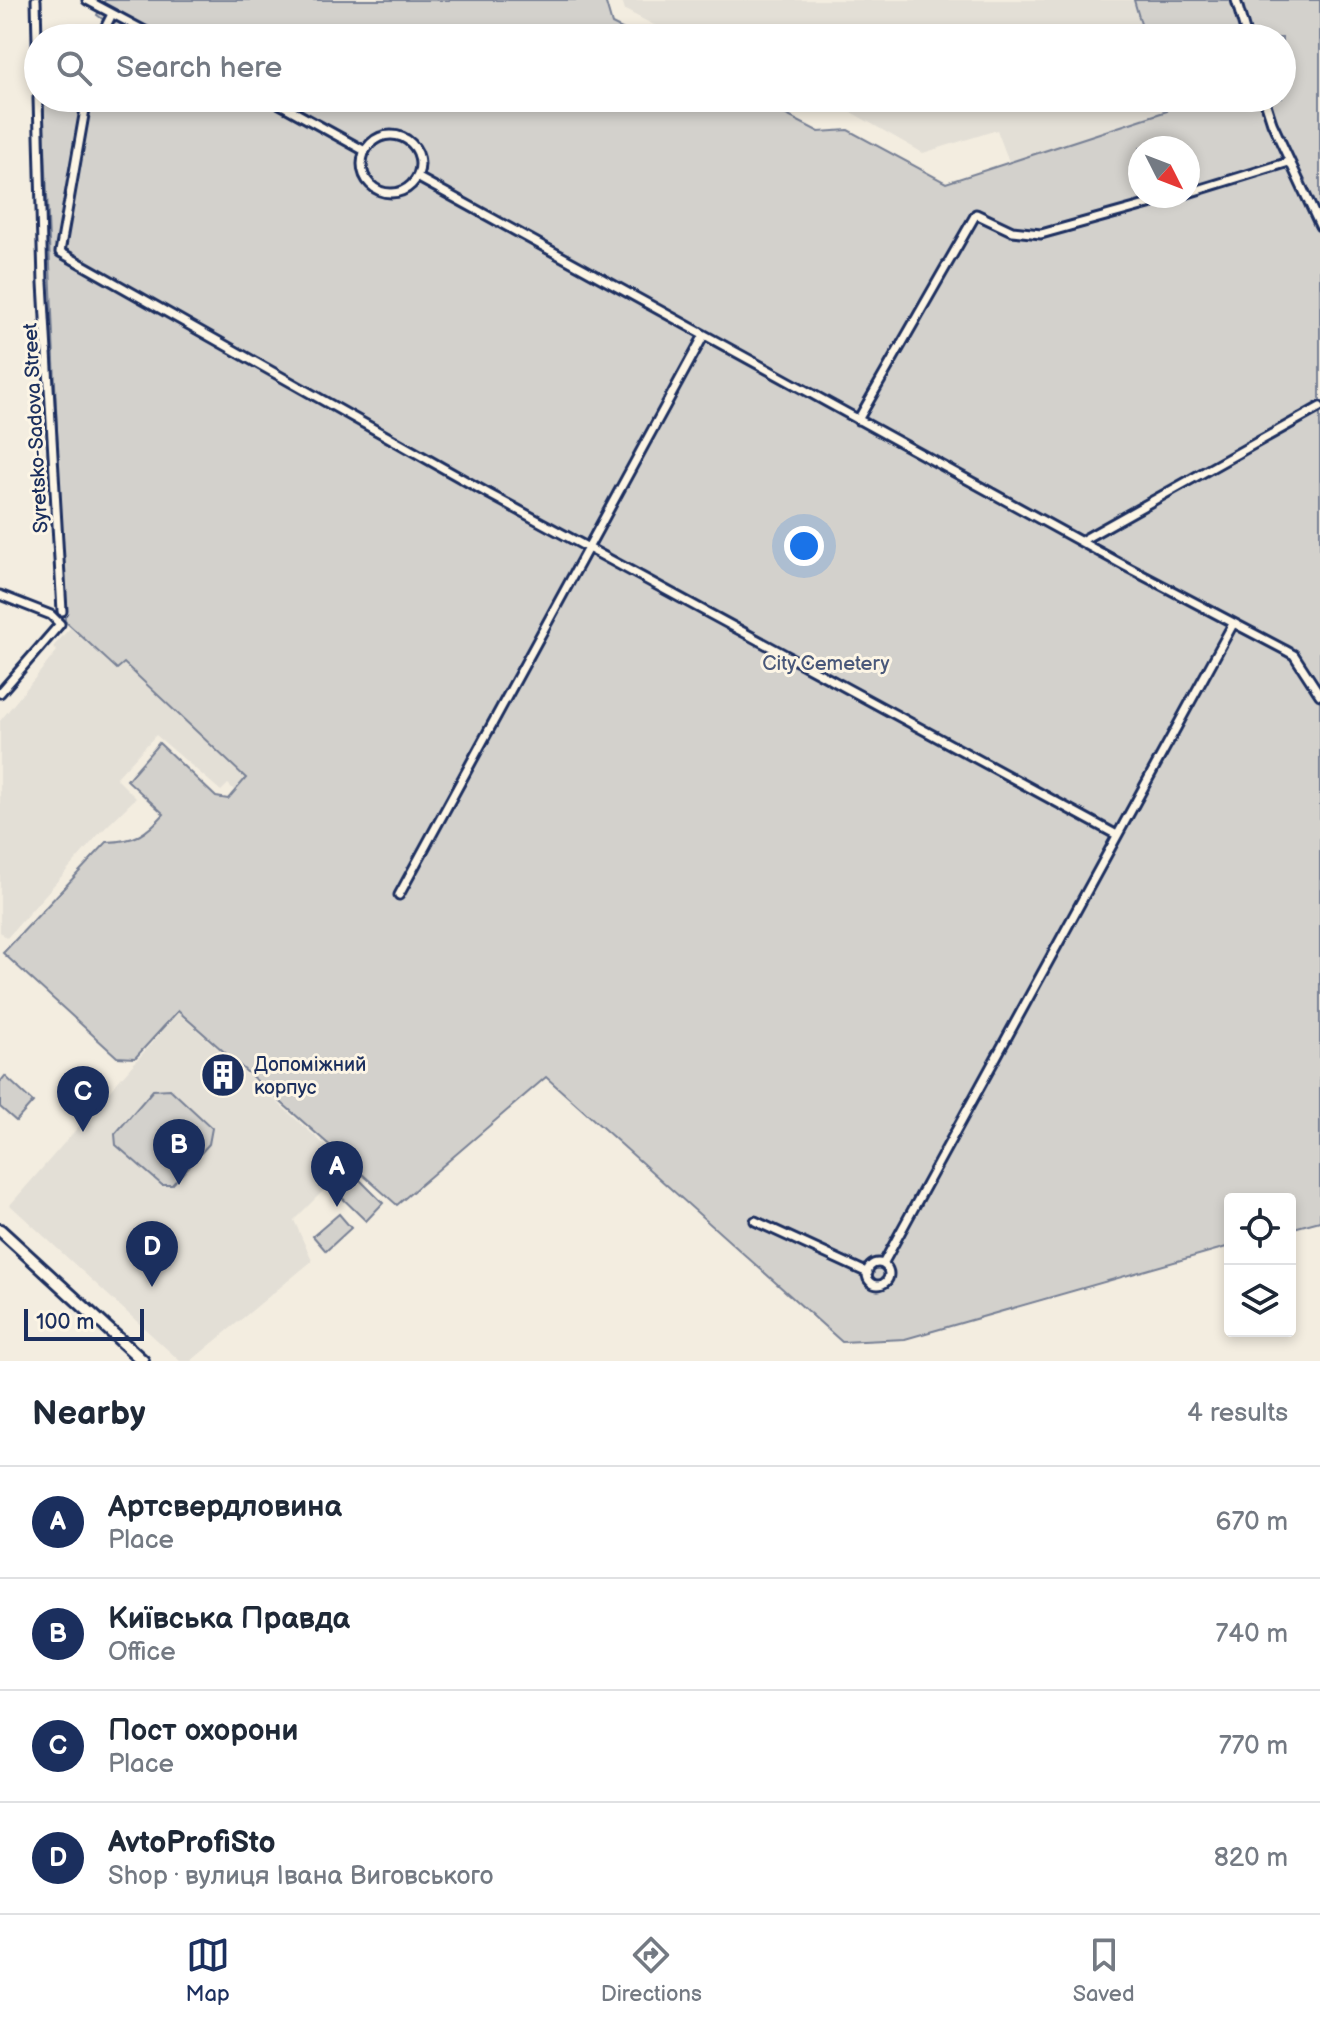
<!DOCTYPE html>
<html lang="en">
<head>
<meta charset="utf-8">
<style>
	:root { --surface:#fff; --page:#f2f2f3; --text:#1f2937; --muted:#747a83; --line:#e0e1e3; --accent:#1b2f5e }
	body { margin:0; font-family:"Balsamiq Sans",sans-serif; background:var(--page); color:var(--text) }
	.controls { position:absolute; right:24px; bottom:24px; display:grid; overflow:hidden; border-radius:8px; box-shadow:0 4px 12px #0003 }
	.controls button { width:72px; height:72px; display:grid; place-items:center; padding:0; border:0; border-bottom:2px solid var(--line); background:var(--surface); color:var(--text); font:40px sans-serif }
	.compass { position:absolute; left:1128px; top:136px; width:72px; height:72px; border-radius:50%; background:var(--surface); box-shadow:0 4px 12px #0003; rotate:132deg }
	.scale { position:absolute; left:24px; bottom:20px; width:120px; box-sizing:border-box; padding-left:8px; border:4px solid #1b2f5e; border-top:0; font-size:22px; line-height:28px; white-space:nowrap; color:#1b2f5e; -webkit-text-stroke:6px #fcf5e5; paint-order:stroke }
	.you { position:absolute; left:804px; top:546px; width:28px; height:28px; margin:-20px; border:6px solid #fff; border-radius:50%; background:#1a73e8; box-shadow:0 0 0 12px #1a73e833 }
	.badge { display:grid; place-items:center; width:52px; height:52px; border-radius:50%; background:var(--accent); color:#fff; font-size:26px; font-weight:700 }
	.pin { position:absolute; translate:-50% -66px; filter:drop-shadow(0 2px 4px #0008) }
	.pin::after { content:''; position:absolute; top:42px; width:28px; height:24px; background:inherit; clip-path:polygon(0 0,100% 0,50% 100%) }
	.list { margin:0; padding:0; list-style:none }
	h2 { display:flex; justify-content:space-between; align-items:center; height:104px; margin:0; padding:0 32px; font-size:34px }
	h2 small { font-size:26px; font-weight:400; color:var(--muted) }
	.list li { display:grid; grid-template-columns:52px 1fr auto; gap:24px; align-items:center; box-sizing:border-box; height:112px; padding:0 32px; border-top:2px solid var(--line) }
	.list b { display:block; font-size:30px; white-space:nowrap }
	.list p { margin:0; font-size:26px; white-space:nowrap; color:var(--muted) }
	.list em { font-size:26px; font-style:normal; color:var(--muted) }
	.icon { flex:none; width:44px; height:44px; fill:none; stroke:currentColor; stroke-width:2; stroke-linecap:round; stroke-linejoin:round }
	.map { position:relative; flex:none; width:1320px; height:1361px; overflow:hidden }
	.search { position:absolute; background:var(--surface); box-shadow:0 4px 12px #0003; left:24px; right:24px; top:24px; height:88px; display:flex; align-items:center; gap:20px; box-sizing:border-box; padding:0 28px; border-radius:44px; color:var(--muted); font-size:30px }
	.sheet { height:552px; background:var(--surface) }
	nav { display:flex; justify-content:space-around; align-items:center; box-sizing:border-box; height:112px; border-top:2px solid var(--line); background:var(--surface); font-size:22px; color:var(--muted) }
	nav a { display:grid; justify-items:center; gap:4px }
	nav .on { color:var(--accent) }
	.map>svg:first-child { display:block }
	.built { fill:#e3dfd6 }
	.green { fill:#d3d1cc; stroke:#778095; stroke-width:2; fill-rule:evenodd }
	.lines { fill:none; stroke-linecap:round; stroke-linejoin:round }
	.street-casing { stroke:#1b2f5e; stroke-width:13 }
	.secondary-casing { stroke:#1b2f5e; stroke-width:16 }
	.street { stroke:#fcf5e5; stroke-width:7 }
	.secondary { stroke:#fcf5e5; stroke-width:10 }
	.labels { text-anchor:middle; stroke-width:6; stroke-linejoin:round; paint-order:stroke }
	.street-label { font-size:20px; fill:#1b2f5e; stroke:#fcf5e5 }
	.park-label { font-size:20px; fill:#49587a; stroke:#fcf5e5 }
	.poi-label { font-size:20px; fill:#1b2f5e; stroke:#fcf5e5; text-anchor:start }
</style>
</head>
<body>
<div class="map">
<svg width="1320" height="1361" viewBox="0 0 1320 1361">
	<rect width="100%" height="100%" fill="#f3ede0"/>
	<filter id="ink" filterUnits="userSpaceOnUse"><feTurbulence type="fractalNoise" baseFrequency=".0125" numOctaves="2"/><feDisplacementMap in="SourceGraphic" scale="16" xChannelSelector="R" yChannelSelector="G"/><feConvolveMatrix kernelMatrix="1 2 1 2 8 2 1 2 1" color-interpolation-filters="sRGB"/></filter>
	<g filter="url(#ink)">
		<path class="built" d="M622 0H1134L1145 38H679L625 10Z
			M795 98H1164L1168 111 1009 162 997 130 923 153 828 99 806 104Z
			M70 628 116 669 123 662 246 778 235 791 228 784 221 791 156 735 116 778 136 798 99 834 7 938 0 932V721L57 651 53 647Z
			M178 1013 348 1166 294 1220 312 1261 191 1361H180L10 1205Z"/>
		<path class="green" d="M105 0H605L612 24 640 38H96L104 20 97 15Z
			M1134 0H1320V1221L1290 1229V1199H1230V1246L905 1339 842 1342 546 1077 397 1205 178 1011 135 1058 117 1057 3 953 107 842C136 841 145 835 164 814L127 780 159 743 216 797 228 799 246 778 124 663 117 669 65 621 43 98H754L819 132 848 130 946 183 1167 111 1164 98H1282V38H1145ZM1140 148H1188V196H1140Z
			M5 1076 33 1102 16 1121 0 1107V1082Z
			M170 1089 212 1128 209 1144 172 1185H162L116 1145 115 1134 153 1090Z
			M348 1168 383 1203 366 1221 330 1186Z
			M339 1214 351 1228 326 1251 313 1236Z"/>
		<g class="lines">
			<g class="street-casing">
				<path id="street" d="M36 0 38 83
					M87 0 158 38
					M1236 0 1247 38
					M100 38 112 14
					M38 98 43 283 62 611
					M87 98 60 252 489 494 1117 835
					M269 98 365 151
					M1264 98 1272 123 1320 226
					M362 164a29 29 0 1 1 58 0a29 29 0 1 1-58 0Z
					M417 177 1125 566 1285 650 1294 655 1320 695
					M1188 193 1289 162
					M858 420 976 214 1012 231 1041 234 1178 196
					M1081 541 1320 407
					M0 595 51 615 60 624 0 693
					M399 895 704 335
					M755 1221 868 1273
					M867 1274a11 11 0 1 1 22 0a11 11 0 1 1-22 0Z
					M883 1264 1233 624"/>
			</g>
			<g class="secondary-casing">
				<path id="secondary" d="M0 1230 143 1361"/>
			</g>
			<use href="#street" class="street"/>
			<use href="#secondary" class="secondary"/>
		</g>
	</g>
	<defs>
		<g id="building-disc" transform="scale(2.3)"><circle r="9.5" fill="#1b2f5e" stroke="#fcf5e5"/><path d="M-4-6H4V6H1V3H-1V6H-4ZM-2.5-4.3h1.7v1.8h-1.7ZM.8-4.3h1.7v1.8H.8ZM-2.5-1h1.7V.8h-1.7ZM.8-1h1.7V.8H.8Z" fill="#fff"/></g>
	</defs>
	<g fill-rule="evenodd">
		<use href="#building-disc" x="223" y="1075"/>
	</g>
	<g class="labels">
		<g class="street-label">
			<text transform="translate(35 428) rotate(-93)" y="7">Syretsko-Sadova Street</text>
		</g>
		<g class="park-label">
			<text x="826" y="670">City Cemetery</text>
		</g>
		<g class="poi-label">
			<text x="254" y="1071">Допоміжний<tspan x="254" dy="23">корпус</tspan></text>
		</g>
	</g>
</svg>
<div class="controls">
<button><svg class="icon" aria-label="locate" viewBox="0 0 24 24"><circle cx="12" cy="12" r="6"/><path d="M12 2v4M12 18v4M2 12h4M18 12h4"/></svg></button>
<button><svg class="icon" aria-label="layers" viewBox="0 0 24 24"><path d="M12 4l9 5-9 5-9-5zM3 14l9 5 9-5"/></svg></button>
</div>
<svg class="compass" viewBox="-18 -18 36 36"><path d="M0-13l5 13h-10z" fill="#e53935"/><path d="M0 13l5-13h-10z" fill="#747a83"/></svg>
<div class="scale">100 m</div>
<div class="you"></div>
<div class="pin badge" style="left:337px;top:1207px">A</div>
<div class="pin badge" style="left:179px;top:1185px">B</div>
<div class="pin badge" style="left:83px;top:1132px">C</div>
<div class="pin badge" style="left:152px;top:1287px">D</div>
<div class="search"><svg class="icon" aria-label="search" viewBox="0 0 24 24"><circle cx="10" cy="10" r="6"/><path d="M15 15l6 6"/></svg>Search here</div>
</div>
<section class="sheet">
<h2>Nearby<small>4 results</small></h2>
<ul class="list">
<li><span class="badge">A</span><div><b>Артсвердловина</b><p>Place</p></div><em>670 m</em></li>
<li><span class="badge">B</span><div><b>Київська Правда</b><p>Office</p></div><em>740 m</em></li>
<li><span class="badge">C</span><div><b>Пост охорони</b><p>Place</p></div><em>770 m</em></li>
<li><span class="badge">D</span><div><b>AvtoProfiSto</b><p>Shop · вулиця Івана Виговського</p></div><em>820 m</em></li>
</ul>
</section>
<nav>
<a class="on"><svg class="icon" aria-label="map" viewBox="0 0 24 24"><path d="M3 6l6-2 6 2 6-2v14l-6 2-6-2-6 2zM9 4v14M15 6v14"/></svg>Map</a>
<a><svg class="icon" aria-label="directions" viewBox="0 0 24 24"><path d="M12 3l9 9-9 9-9-9zM9 14v-3h6M13 9l2 2-2 2"/></svg>Directions</a>
<a><svg class="icon" aria-label="saved" viewBox="0 0 24 24"><path d="M7 4h10v16l-5-4-5 4z"/></svg>Saved</a>
</nav>
</body>
</html>
